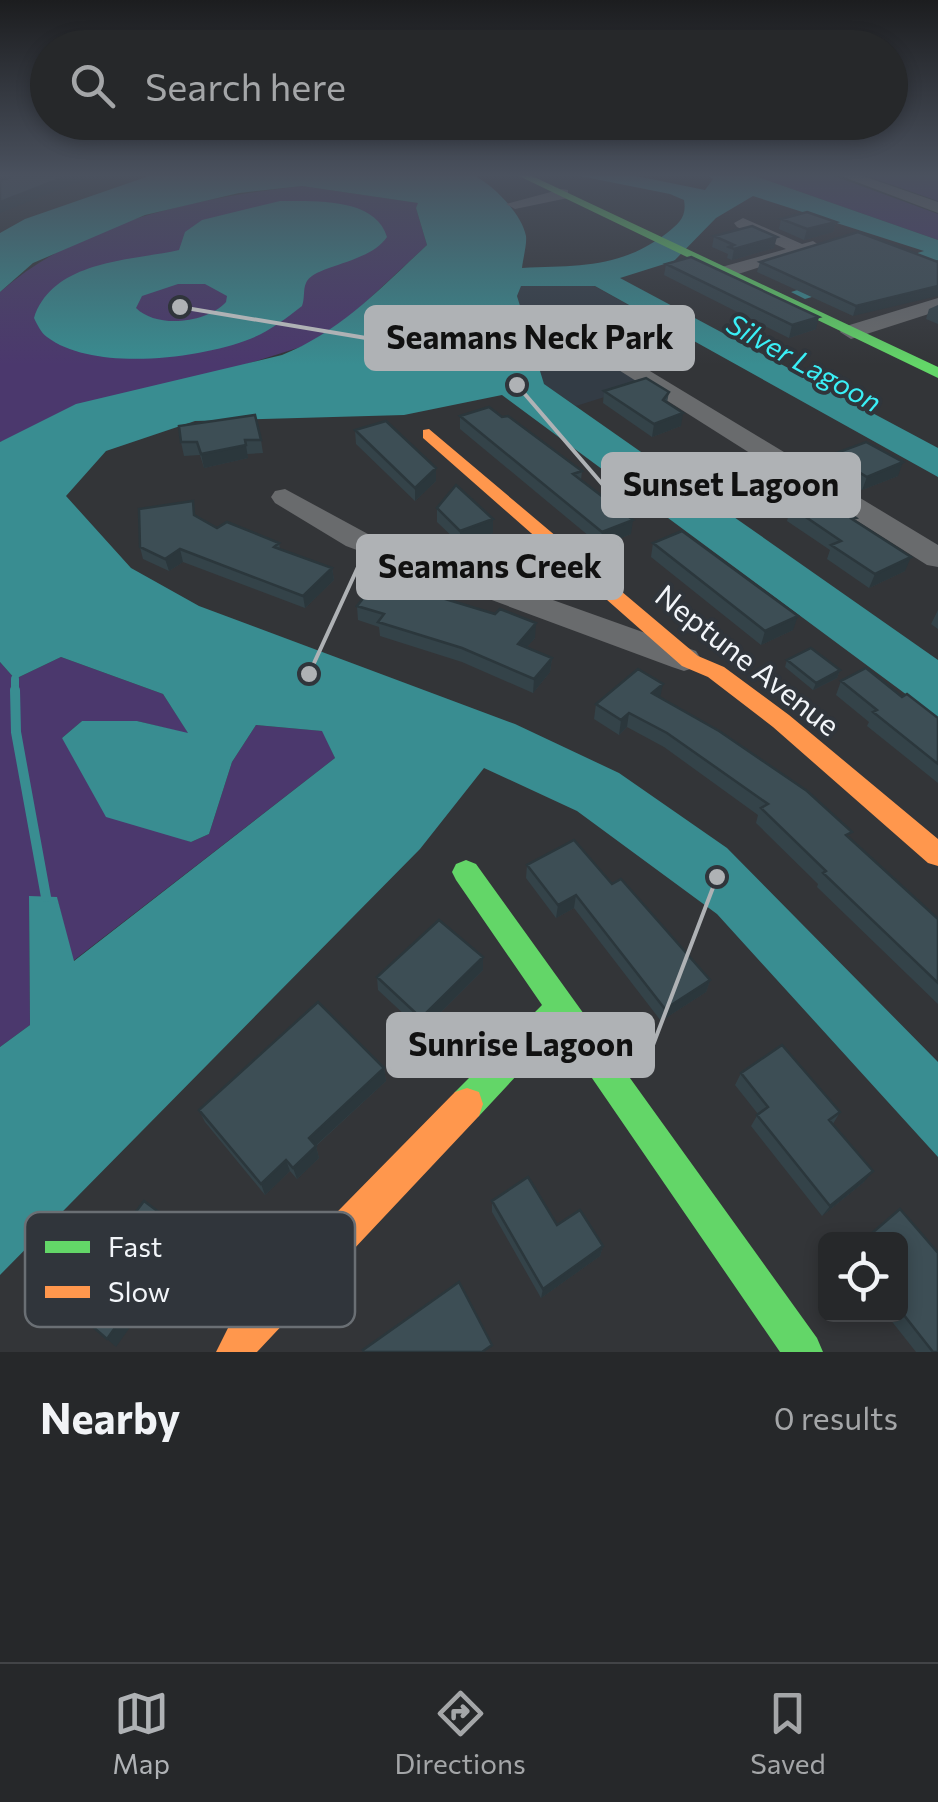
<!DOCTYPE html>
<html lang="en">
<head>
<meta charset="utf-8">
<style>
	:root { --surface:#26282a; --page:#2e3032; --text:#f1f3f6; --muted:#a4a6a8; --line:#424447; --accent:#afb2b5 }
	body { margin:0; font-family:Commissioner,sans-serif; background:var(--page); color:var(--text) }
	.controls { position:absolute; right:30px; bottom:30px; display:grid; overflow:hidden; border-radius:15px; box-shadow:0 5px 15px #0003 }
	.controls button { width:90px; height:90px; display:grid; place-items:center; padding:0; border:0; border-bottom:2px solid var(--line); background:var(--surface); color:var(--text); font:50px sans-serif }
	.list { margin:0; padding:0; list-style:none }
	h2 { display:flex; justify-content:space-between; align-items:center; height:130px; margin:0; padding:0 40px; font-size:42px }
	h2 small { font-size:32px; font-weight:400; color:var(--muted) }
	.icon { flex:none; width:55px; height:55px; fill:none; stroke:currentColor; stroke-width:2; stroke-linecap:round; stroke-linejoin:round }
	.map { position:relative; flex:none; width:938px; height:1352px; overflow:hidden }
	.search { position:absolute; background:var(--surface); box-shadow:0 5px 15px #0003; left:30px; right:30px; top:30px; height:110px; display:flex; align-items:center; gap:25px; box-sizing:border-box; padding:0 35px; border-radius:55px; color:var(--muted); font-size:38px }
	.sheet { height:310px; background:var(--surface) }
	nav { display:flex; justify-content:space-around; align-items:center; box-sizing:border-box; height:140px; border-top:2px solid var(--line); background:var(--surface); font-size:28px; color:var(--muted) }
	nav a { display:grid; justify-items:center; gap:5px }
	nav .on { color:var(--accent) }
	.map>svg:first-child { display:block }
	.built { fill:#333c45 }
	.green { fill:#4b386d }
	.water { fill:#398d91; fill-rule:evenodd }
	.lines { fill:none; stroke-linecap:round; stroke-linejoin:round }
	.stream-far1 { stroke:#398d91; stroke-width:8 }
	.stream { stroke:#398d91; stroke-width:10 }
	.street { fill:#696b6d; fill-rule:evenodd }
	.fast { fill:#63d668; fill-rule:evenodd }
	.slow { fill:#ff974d; fill-rule:evenodd }
	.wall { fill:#344349 }
	.shaded-wall { fill:#2b373c }
	.building { fill:#3d4e55; stroke:#2b373c; stroke-width:2.5 }
	.labels { text-anchor:middle; stroke-width:8; stroke-linejoin:round; paint-order:stroke }
	.far-water-label { font-size:28px; font-style:italic; fill:#3aeff6; stroke:#30353b }
	.street-label { font-size:30px; fill:#f2f5f9; stroke:#30353b }
	.key { fill:#30353b; stroke:#6a6f74; stroke-width:2.5 }
	.key-label { font-size:28px; fill:#f2f5f9 }
	.leader { fill:none; stroke:#afb2b5; stroke-width:4 }
	.callout-dot { fill:#afb2b5; stroke:#30353b; stroke-width:4 }
	.callout { fill:#afb2b5; stroke:#afb2b5; stroke-width:4 }
	.callout-label { font-size:32px; text-anchor:middle; font-weight:bold; fill:#111 }
</style>
</head>
<body>
<div class="map">
<svg width="938" height="1352" viewBox="0 0 938 1352">
	<rect width="100%" height="100%" fill="#333538"/>
	<path class="built" d="M556 284 594 286 670 328 603 348 655 381 576 406 543 384 517 296 520 286Z"/>
	<path class="green" d="M755 176H834L938 214V240Z
		M867 176H938V201Z
		M302 186 419 203 416 208 427 245 343 323 307 345 0 442V292C81 221 197 198 302 186Z
		M61 657 163 694 189 734 137 721H82L62 738 167 833 191 842 209 834 232 762 256 725 323 731 335 758 73 961 57 898 29 897 30 1025 0 1047V662L15 679Z"/>
	<path class="water" d="M149 176H475C494 186 522 214 526 236 527 245 523 258 522 268 580 265 619 269 667 233 679 223 687 217 684 200L670 194 580 176H636L705 190 713 179 708 176H755L938 240V260L805 299 791 292 924 251 753 196 716 218 674 261 620 278 938 448V477L595 286H521L517 296 544 384 938 660V718L502 395 404 415 195 421 106 451 66 496 131 568 199 606 515 724 619 773 727 848 938 1062V1157L717 914 577 811 484 768 420 849 0 1275V1047L30 1025 29 896 57 897 74 961 335 758 322 731 256 725 232 762 209 834 191 842 106 817 62 738 82 721H137L188 733 163 694 61 657 15 679 0 662V442L76 404 282 355C340 332 382 287 427 245L416 208 418 203 302 186 239 193 145 215 33 263 0 292V233L25 219Z
		M280 201C313 201 376 197 387 237 369 264 313 265 306 283 303 289 305 298 302 306 285 319 270 331 250 339 199 359 93 372 47 337 41 333 37 324 34 318 53 260 130 261 179 250L185 232 202 220ZM178 284H205L227 296 226 302C207 323 157 329 136 308L142 296Z"/>
	<g class="lines">
		<path class="stream-far1" d="M15 679V692"/>
		<path class="stream" d="M15 690 16 732 46 897"/>
		<path class="street" d="M841 176H863L938 202V213Z
			M562 189 568 190V198L515 209 506 204Z
			M743 218 802 244 813 241 822 247 732 276H718V268L786 249 737 227 734 223Z
			M938 298V311L851 339 840 332 843 327Z
			M592 336 938 545V567L927 565 584 348 581 343Z
			M285 489 368 534 696 651 701 659 696 667 684 671 672 667 346 546 275 503 271 497 275 491Z"/>
		<path class="fast" d="M519 176H532L938 367V378Z
			M466 860 476 864 817 1338 823 1352H780L559 1030 479 1116 467 1120 455 1116 451 1104 455 1092 542 1005 456 880 452 872 456 864Z"/>
		<path class="slow" d="M429 429 698 656 724 667 789 715 938 839V866L928 863 773 727 708 677 682 666 423 438V430Z
			M467 1088 479 1092 483 1104 479 1116 257 1352H216L233 1318 455 1092Z"/>
	</g>
	<path class="wall" d="M781 219 836 222 833 232 804 240 779 229Z
		M714 236 774 248 732 260 727 258 728 254 712 247Z
		M760 262H938L853 316 757 272Z
		M666 264 816 329 789 338 664 275Z
		M938 305V324L926 319 929 309Z
		M604 391 669 392 667 403 681 426 652 437 603 403Z
		M460 416 502 417 582 471 581 480 631 534 601 546 460 429Z
		M355 430 436 468V481L415 501 356 444Z
		M261 440 263 453 247 454 248 458 204 468 200 455 184 456 181 442Z
		M831 455 898 476 862 490 827 469Z
		M791 507 854 521 905 571 869 588 827 559 830 550 787 521Z
		M437 508 493 519V533L460 544 437 522Z
		M196 516 217 528 279 543 280 549 332 568 334 580 305 608 183 562 169 571 143 559 140 547Z
		M653 543 793 630 761 645 651 557Z
		M357 606 535 638 526 648 552 658 550 672 533 693 462 662 380 636 379 627 358 620Z
		M938 610V629L931 624Z
		M787 660 840 670 837 678 813 690 785 667Z
		M841 681 902 697 938 718V783L867 726 869 722 836 695Z
		M660 698 849 838 938 919V1004L817 887 818 884 756 823 758 815 664 747 627 727 619 735 594 719 596 704Z
		M527 865 612 884 710 980 706 992 661 1021 574 908 556 918 526 878Z
		M483 957V970L422 1031 378 990 377 977Z
		M384 1068 386 1081 316 1146 319 1158 297 1179 290 1171 265 1195 205 1122 199 1110Z
		M741 1073 840 1112 833 1124 864 1182 822 1216 751 1126 758 1114 735 1085Z
		M492 1201 557 1225 603 1246 600 1256 541 1298 492 1212Z
		M900 1240 938 1352H916L886 1314H900Z"/>
	<path class="shaded-wall" d="M67 176H104L81 181 0 213V202Z
		M836 222 833 232 804 240 807 229Z
		M777 237 774 248 732 260 734 249Z
		M938 286V296L853 316 856 306Z
		M819 317 816 329 789 338 792 325Z
		M683 413 681 426 652 437 654 424Z
		M246 445 248 458 204 468 201 454Z
		M903 462 898 476 862 490 867 477Z
		M436 468V481L415 501V488Z
		M493 519V533L460 544V531Z
		M633 520 631 534 601 546 602 532Z
		M180 549 183 562 169 571 165 559Z
		M911 557 905 571 869 588 875 574Z
		M332 568 334 580 305 608 303 596Z
		M798 616 793 630 761 645 765 631Z
		M536 623 535 638 517 658 518 644Z
		M552 658 550 672 533 693 534 679Z
		M840 670 837 678 813 690 816 683Z
		M663 684 660 698 652 693Z
		M629 713 627 727 619 735 621 720Z
		M576 895 574 908 556 918 558 905Z
		M483 957V970L422 1031 421 1018Z
		M710 980 706 992 661 1021 665 1009Z
		M384 1068 386 1081 312 1149 309 1138Z
		M316 1146 319 1158 297 1179 293 1168Z
		M286 1160 290 1171 265 1195 261 1184Z
		M873 1171 864 1182 822 1216 830 1206Z
		M184 1231 191 1241 116 1347 107 1339Z
		M603 1246 600 1256 541 1298 543 1289Z"/>
	<path class="building" d="M14 176H67L0 202V181Z
		M807 212 836 222 807 229 781 219Z
		M752 226 777 237 734 249 729 247 734 245 714 236Z
		M858 232 938 262V286L856 306 760 262Z
		M691 257 819 317 792 325 666 264Z
		M646 378 669 392 663 400 683 413 654 424 604 391Z
		M489 407 502 417 508 416 582 471 573 474 633 520 602 532 460 416Z
		M255 415 261 440H245L246 445 201 454 197 442H181L179 426Z
		M386 421 436 468 415 488 355 430Z
		M866 442 903 462 867 477 831 455Z
		M456 485 493 519 460 531 437 508Z
		M821 495 856 518 852 519 911 557 875 574 831 545 841 541 791 507Z
		M193 501 194 515 217 528 227 522 279 543 274 547 332 568 303 596 180 549 165 559 140 547 139 509Z
		M682 531 798 616 765 631 653 543Z
		M377 581 389 582 495 614 500 609 536 623 518 644 552 658 534 679 462 648 378 622 384 614 357 606Z
		M811 648 840 670 816 683 787 660Z
		M866 668 902 697 907 694 938 718V764L873 712 877 710 841 681Z
		M638 669 663 684 652 693 719 731 807 791 852 832 846 835 938 919V983L823 873 826 871 761 808 768 804 667 733 629 713 621 720 596 704Z
		M574 840 612 884 621 879 710 980 665 1009 576 895 558 905 527 865Z
		M439 920 483 957 421 1018 377 977Z
		M318 1002 384 1068 309 1138 316 1146 293 1168 286 1160 261 1184 199 1110Z
		M782 1045 840 1112 829 1120 873 1171 830 1206 757 1115 768 1107 741 1073Z
		M528 1177 557 1225 580 1210 603 1246 543 1289 492 1201Z
		M144 1201 184 1231 107 1339 56 1295 120 1214 129 1221Z
		M900 1209 938 1253V1352H933L900 1310V1240H864Z
		M459 1282 492 1345 482 1352H364L363 1350Z"/>
	<linearGradient id="sky" x2="0" y2="1"><stop stop-color="#1c1d1f"/><stop offset="0.48" stop-color="#4a515e"/><stop offset="1" stop-color="#4a515e" stop-opacity="0"/></linearGradient>
	<rect width="938" height="365" fill="url(#sky)"/>
	<g class="labels">
		<g class="far-water-label">
			<text transform="translate(804 363) rotate(29)" y="10">Silver Lagoon</text>
		</g>
		<g class="street-label">
			<text transform="translate(747 661) rotate(38)" y="10">Neptune Avenue</text>
		</g>
	</g>
	<rect x="25" y="1212" width="330" height="115" rx="15" class="key"/>
	<rect x="45" y="1241" width="45" height="12" fill="#63d668"/>
	<rect x="45" y="1286" width="45" height="12" fill="#ff974d"/>
	<g class="key-label">
		<text x="108" y="1257">Fast</text>
		<text x="108" y="1302">Slow</text>
	</g>
	<path class="leader" d="M180 307L366 338M517 385L603 485M309 674L358 567M717 877L653 1045"/>
	<g class="callout-dot">
		<circle cx="180" cy="307" r="10"/>
		<circle cx="517" cy="385" r="10"/>
		<circle cx="309" cy="674" r="10"/>
		<circle cx="717" cy="877" r="10"/>
	</g>
	<g class="callout">
		<rect x="366" y="307" width="327" height="62" rx="10"/>
		<rect x="603" y="454" width="256" height="62" rx="10"/>
		<rect x="358" y="536" width="264" height="62" rx="10"/>
		<rect x="388" y="1014" width="265" height="62" rx="10"/>
	</g>
	<g class="callout-label">
		<text x="530" y="349">Seamans Neck Park</text>
		<text x="731" y="496">Sunset Lagoon</text>
		<text x="490" y="578">Seamans Creek</text>
		<text x="521" y="1056">Sunrise Lagoon</text>
	</g>
</svg>
<div class="controls">
<button><svg class="icon" aria-label="locate" viewBox="0 0 24 24"><circle cx="12" cy="12" r="6"/><path d="M12 2v4M12 18v4M2 12h4M18 12h4"/></svg></button>
</div>
<div class="search"><svg class="icon" aria-label="search" viewBox="0 0 24 24"><circle cx="10" cy="10" r="6"/><path d="M15 15l6 6"/></svg>Search here</div>
</div>
<section class="sheet">
<h2>Nearby<small>0 results</small></h2>
<ul class="list">
</ul>
</section>
<nav>
<a class="on"><svg class="icon" aria-label="map" viewBox="0 0 24 24"><path d="M3 6l6-2 6 2 6-2v14l-6 2-6-2-6 2zM9 4v14M15 6v14"/></svg>Map</a>
<a><svg class="icon" aria-label="directions" viewBox="0 0 24 24"><path d="M12 3l9 9-9 9-9-9zM9 14v-3h6M13 9l2 2-2 2"/></svg>Directions</a>
<a><svg class="icon" aria-label="saved" viewBox="0 0 24 24"><path d="M7 4h10v16l-5-4-5 4z"/></svg>Saved</a>
</nav>
</body>
</html>
